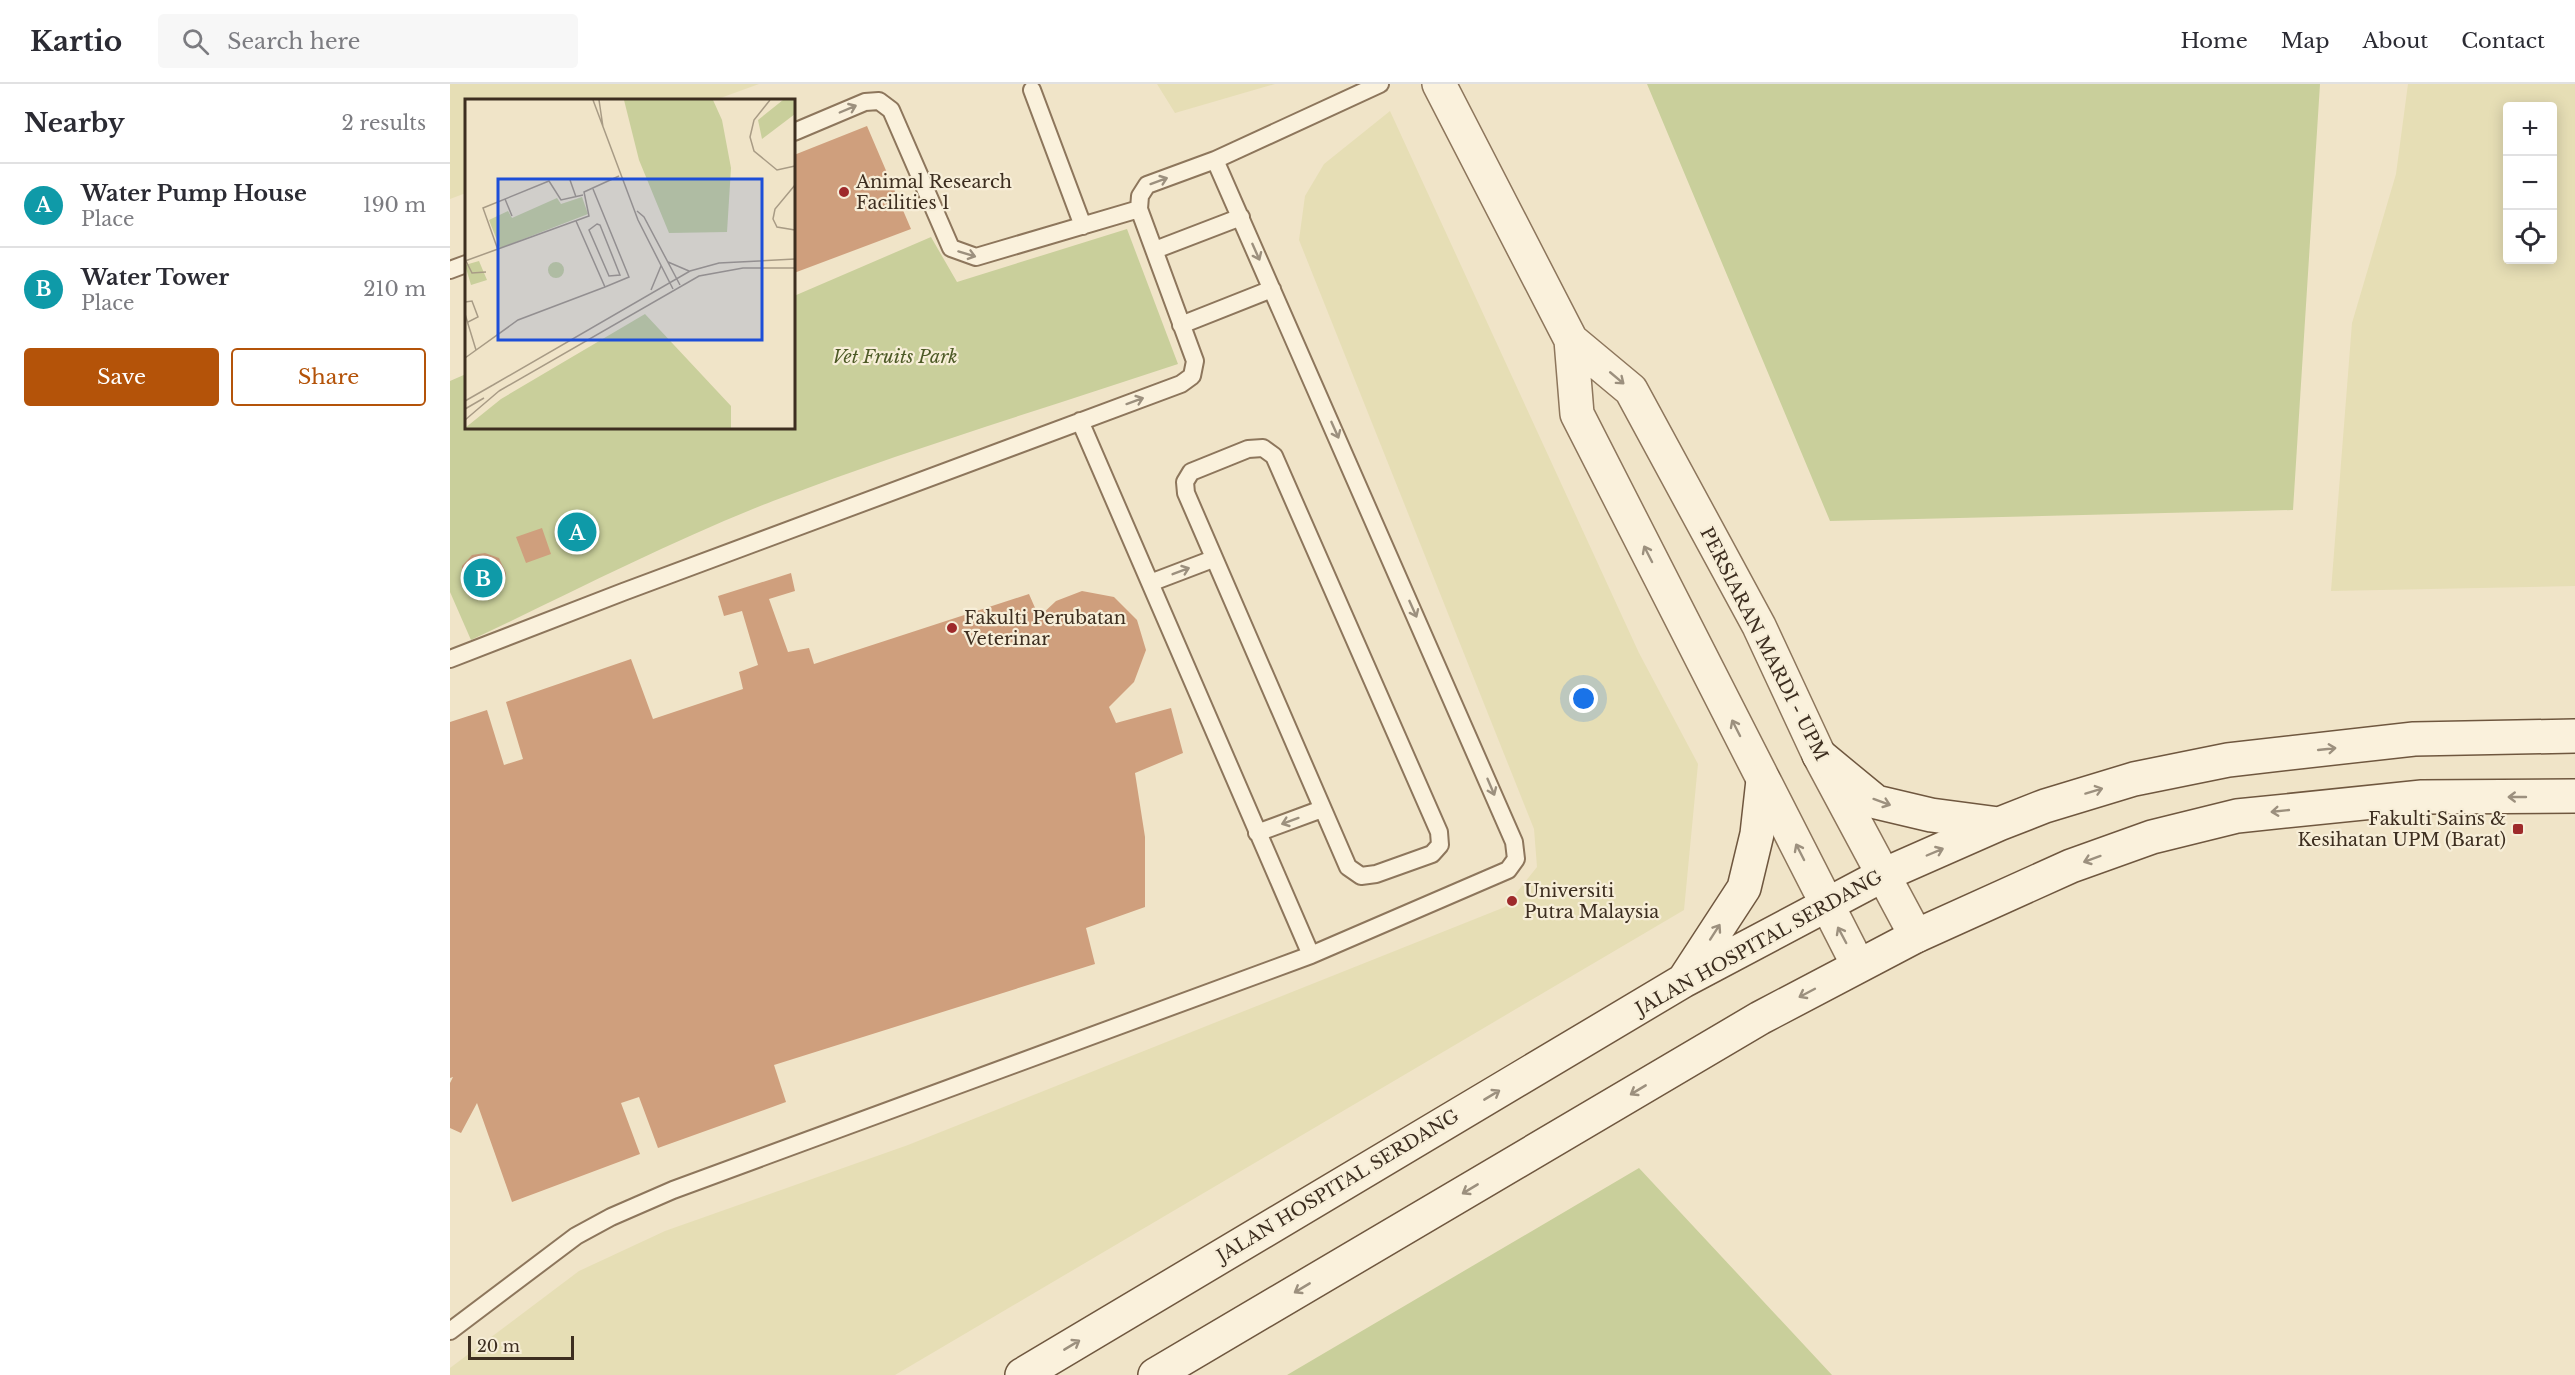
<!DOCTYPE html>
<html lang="en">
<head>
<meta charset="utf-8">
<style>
	:root { --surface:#fff; --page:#f7f7f7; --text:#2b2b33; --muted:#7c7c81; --line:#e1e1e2; --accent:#b45309 }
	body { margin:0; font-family:"Libre Baskerville",serif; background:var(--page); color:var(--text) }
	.controls { position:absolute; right:18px; top:18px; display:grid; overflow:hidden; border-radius:6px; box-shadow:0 3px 15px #0003 }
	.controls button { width:54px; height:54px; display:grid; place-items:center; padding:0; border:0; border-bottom:2px solid var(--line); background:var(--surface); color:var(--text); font:30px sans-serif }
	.scale { position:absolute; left:18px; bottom:15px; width:106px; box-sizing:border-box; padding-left:6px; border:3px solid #3d2e20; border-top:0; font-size:16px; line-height:21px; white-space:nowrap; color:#3d2e20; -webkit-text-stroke:4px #f7eed8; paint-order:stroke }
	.you { position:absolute; left:1134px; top:615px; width:21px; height:21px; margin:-15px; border:4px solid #fff; border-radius:50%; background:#1a73e8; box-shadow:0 0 0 9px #1a73e833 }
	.badge { display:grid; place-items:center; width:39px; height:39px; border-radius:50%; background:var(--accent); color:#fff; font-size:20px; font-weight:700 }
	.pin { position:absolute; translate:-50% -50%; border:3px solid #fff; box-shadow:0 2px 6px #0006 }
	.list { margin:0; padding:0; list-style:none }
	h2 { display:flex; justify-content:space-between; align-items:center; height:78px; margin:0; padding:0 24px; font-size:26px }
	h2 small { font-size:20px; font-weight:400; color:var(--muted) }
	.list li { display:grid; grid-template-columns:39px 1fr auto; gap:18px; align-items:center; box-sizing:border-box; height:84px; padding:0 24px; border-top:2px solid var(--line) }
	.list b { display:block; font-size:22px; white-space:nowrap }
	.list p { margin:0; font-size:20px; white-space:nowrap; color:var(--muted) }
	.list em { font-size:20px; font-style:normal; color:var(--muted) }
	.actions { display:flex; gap:12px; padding:18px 24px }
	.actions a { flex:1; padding:14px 0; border:2px solid var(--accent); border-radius:6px; text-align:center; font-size:21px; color:var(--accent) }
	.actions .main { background:var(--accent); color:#fff }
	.icon { flex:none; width:33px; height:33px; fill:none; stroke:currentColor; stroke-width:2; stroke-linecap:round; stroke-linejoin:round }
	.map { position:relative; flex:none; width:2125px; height:1291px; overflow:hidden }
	header { display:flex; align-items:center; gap:36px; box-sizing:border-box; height:84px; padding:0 30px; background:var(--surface); border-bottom:2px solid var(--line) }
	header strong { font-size:28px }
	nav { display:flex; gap:33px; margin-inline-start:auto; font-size:21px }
	.search { width:420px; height:54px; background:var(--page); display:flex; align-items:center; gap:15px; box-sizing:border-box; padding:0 21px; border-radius:6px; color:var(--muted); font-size:22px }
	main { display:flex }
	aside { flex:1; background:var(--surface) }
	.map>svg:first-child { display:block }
	.farmland { fill:#e6deb5; fill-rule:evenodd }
	.green { fill:#c9cf9b }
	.building { fill:#cf9f7d }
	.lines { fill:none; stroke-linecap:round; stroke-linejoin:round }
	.service-casing { stroke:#8d765c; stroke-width:20 }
	.tertiary-casing { stroke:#8d765c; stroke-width:36 }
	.secondary-casing { stroke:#6f573f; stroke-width:36 }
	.service { stroke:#faf1dc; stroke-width:16 }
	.tertiary { stroke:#faf1dc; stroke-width:33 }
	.secondary { stroke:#faf1dc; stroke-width:33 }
	.oneway { stroke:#9c907e }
	.poi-dot { fill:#9e2a2b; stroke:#f7eed8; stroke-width:2 }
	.labels { text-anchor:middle; stroke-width:4.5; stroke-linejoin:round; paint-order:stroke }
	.poi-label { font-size:18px; fill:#3d2e20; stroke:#f7eed8; text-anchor:start }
	.park-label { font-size:18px; font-style:italic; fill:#4d5a26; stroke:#f7eed8 }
	.street-label { font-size:18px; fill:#3d2e20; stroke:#f7eed8 }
	.inset-road { fill:none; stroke:#a89b85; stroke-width:1.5 }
	.view { fill:#1d4ed8; fill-opacity:0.15; stroke:#1d4ed8; stroke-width:3 }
	.inset-edge { fill:none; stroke:#3d2e20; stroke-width:3 }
</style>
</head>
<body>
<header>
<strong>Kartio</strong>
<div class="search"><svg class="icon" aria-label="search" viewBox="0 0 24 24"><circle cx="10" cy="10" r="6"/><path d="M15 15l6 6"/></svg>Search here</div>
<nav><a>Home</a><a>Map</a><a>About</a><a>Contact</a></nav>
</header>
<main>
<aside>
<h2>Nearby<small>2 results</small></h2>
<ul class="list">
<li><span class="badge" style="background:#0f9aa8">A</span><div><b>Water Pump House</b><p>Place</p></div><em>190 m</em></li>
<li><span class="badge" style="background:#0f9aa8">B</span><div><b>Water Tower</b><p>Place</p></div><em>210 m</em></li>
</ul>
<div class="actions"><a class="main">Save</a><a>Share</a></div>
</aside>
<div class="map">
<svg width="2125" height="1291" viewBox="0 0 2125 1291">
	<rect width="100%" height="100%" fill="#f0e4c8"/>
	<path class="farmland" d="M0 0H309L265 16H16V109L0 115Z
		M707 0H825L725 29Z
		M1958 0H2125V502L1881 507 1902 239 1946 90ZM2102 22V176H2058V22Z
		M940 27 1189 569 1248 680 1234 826 445 1291H0V1284L129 1187 215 1147 458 1061 1055 823 1087 783 1084 745 849 156 855 112 874 80Z"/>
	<path class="green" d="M1197 0H1870L1843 426 1380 437Z
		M677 145 728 280C593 325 456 366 323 417 220 457 121 509 21 556L0 508V297L16 290V344H344V212L481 153 507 198Z
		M1189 1084 1382 1291H837Z"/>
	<path class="building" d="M417 42 461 145 344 189V71Z
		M111 449a16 16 0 1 1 32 0a16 16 0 1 1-32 0Z
		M92 444 101 470 76 479 66 453Z
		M35 469 49 474 56 489 53 505 40 513 20 510 11 499 12 482 22 471Z
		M341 489 345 507 319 515 338 568 359 564 364 580 579 510 589 533 606 517 632 507 664 513 687 536 696 566 684 598 659 623 666 639 721 624 733 669 685 689 695 753V823L636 844 645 880 324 981 336 1018 208 1064 189 1013 171 1019 190 1070 62 1118 27 1019 11 1049 0 1044V999L3 993 0 994V638L37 626 54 681 73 675 56 618 181 575 203 635 293 605 289 588 308 581 292 527 274 532 268 512Z"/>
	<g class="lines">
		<g class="service-casing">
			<path id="service" d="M582 6 633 142
				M344 48 415 18 429 17 441 26 501 164 526 173 689 125
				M705 166 791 133
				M0 186 16 180
				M731 241 822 205
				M630 337 861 871 1058 786 1066 775 1064 758 765 76
				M813 364 824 372 989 748 990 761 982 770 926 790 911 792 898 783 736 409 735 398 741 388 798 365Z
				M700 499 763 475
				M0 575 173 508 731 300 742 292 745 277 689 125 690 112 697 101 765 76 930 0
				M807 749 872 725
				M0 1247 126 1152 161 1133 223 1106 861 871"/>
		</g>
		<g class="tertiary-casing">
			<path id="tertiary" d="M989 0 1121 256 1127 330 1408 881
				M1121 256 1181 306 1309 542 1369 671 1466 852"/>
		</g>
		<g class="secondary-casing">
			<path id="secondary" d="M1369 671 1426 718 1481 731 1549 740
				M1234 896 1294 804 1307 750 1313 696
				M572 1291 1233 897 1431 792 1549 740 1595 722 1684 695 1778 676 1964 655 2125 652
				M705 1291 1310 934 1466 852 1621 782 1702 753 1787 732 1972 713 2125 712"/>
		</g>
		<use href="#service" class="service"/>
		<use href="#tertiary" class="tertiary"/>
		<use href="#secondary" class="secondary"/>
	</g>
	<defs><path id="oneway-shaft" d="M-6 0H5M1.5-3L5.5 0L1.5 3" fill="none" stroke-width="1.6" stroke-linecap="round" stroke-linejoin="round" transform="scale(1.5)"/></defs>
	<g class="oneway">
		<use href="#oneway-shaft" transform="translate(398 25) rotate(-23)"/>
		<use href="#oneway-shaft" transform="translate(709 97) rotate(-20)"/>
		<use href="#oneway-shaft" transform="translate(806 168) rotate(66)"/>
		<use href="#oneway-shaft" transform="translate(517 170) rotate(17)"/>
		<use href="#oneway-shaft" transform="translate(1167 294) rotate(40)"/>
		<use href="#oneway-shaft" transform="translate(685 317) rotate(-20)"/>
		<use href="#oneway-shaft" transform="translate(885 346) rotate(66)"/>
		<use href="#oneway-shaft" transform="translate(1198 470) rotate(-117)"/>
		<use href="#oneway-shaft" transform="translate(731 487) rotate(-21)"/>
		<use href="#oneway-shaft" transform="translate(963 525) rotate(66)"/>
		<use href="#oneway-shaft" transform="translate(1286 644) rotate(-117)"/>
		<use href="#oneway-shaft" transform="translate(1877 665) rotate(-6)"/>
		<use href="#oneway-shaft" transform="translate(1041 703) rotate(67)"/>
		<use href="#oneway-shaft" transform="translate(1644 707) rotate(-17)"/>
		<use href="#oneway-shaft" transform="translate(2067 713) rotate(180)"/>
		<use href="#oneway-shaft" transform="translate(1432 718) rotate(20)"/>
		<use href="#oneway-shaft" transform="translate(1830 727) rotate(174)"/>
		<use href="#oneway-shaft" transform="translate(840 737) rotate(160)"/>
		<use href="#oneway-shaft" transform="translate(1350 768) rotate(-117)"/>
		<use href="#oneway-shaft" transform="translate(1485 768) rotate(-23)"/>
		<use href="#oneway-shaft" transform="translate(1642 775) rotate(160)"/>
		<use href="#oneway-shaft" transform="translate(1265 848) rotate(-57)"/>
		<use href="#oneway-shaft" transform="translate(1392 851) rotate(-118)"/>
		<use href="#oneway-shaft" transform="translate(1357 909) rotate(152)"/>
		<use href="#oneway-shaft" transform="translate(1188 1006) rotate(149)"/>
		<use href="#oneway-shaft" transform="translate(1042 1011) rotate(-31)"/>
		<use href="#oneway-shaft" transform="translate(1020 1105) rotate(149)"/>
		<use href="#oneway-shaft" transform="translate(852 1204) rotate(149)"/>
		<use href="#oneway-shaft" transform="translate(622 1261) rotate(-31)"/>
	</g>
	<g class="poi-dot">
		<circle cx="394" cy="108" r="6"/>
		<circle cx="502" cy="544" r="6"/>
		<rect x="2062" y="739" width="12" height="12" rx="3"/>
		<circle cx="1062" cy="817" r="6"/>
	</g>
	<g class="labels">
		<g class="poi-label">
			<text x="406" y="104">Animal Research<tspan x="406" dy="21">Facilities 1</tspan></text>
			<text x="514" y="540">Fakulti Perubatan<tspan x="514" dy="21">Veterinar</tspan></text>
			<text x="2056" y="741" text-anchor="end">Fakulti Sains &amp;<tspan x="2056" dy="21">Kesihatan UPM (Barat)</tspan></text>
			<text x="1074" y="813">Universiti<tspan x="1074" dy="21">Putra Malaysia</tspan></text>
		</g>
		<g class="park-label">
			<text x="445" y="279">Vet Fruits Park</text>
		</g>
		<g class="street-label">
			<text transform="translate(1314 560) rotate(63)" y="6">PERSIARAN MARDI - UPM</text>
			<text transform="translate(1309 859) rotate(-29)" y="6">JALAN HOSPITAL SERDANG</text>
			<text transform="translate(888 1102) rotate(-31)" y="6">JALAN HOSPITAL SERDANG</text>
		</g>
	</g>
	<g transform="translate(15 15)">
		<rect width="330" height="330" fill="#f0e4c8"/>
		<path d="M159 1H248L257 21 266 69 262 133 204 134 174 61ZM318 1H330V15L297 40 293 21ZM117 98 123 115 35 149 24 121 43 112 47 119 92 99 96 105ZM14 162 22 181 6 186 0 166ZM83 171a8 8 0 1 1 16 0a8 8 0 1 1-16 0ZM180 215 266 307V329H0L36 300Z" fill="#c9cf9b"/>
		<path class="inset-road" d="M128 1 173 121 208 190M134 1 138 28M305 1 289 21 285 38 289 52 312 71 330 67M105 81 111 98M330 86 310 110 308 120 312 128 330 131M40 100 47 117M172 112 179 118 215 186M111 122 140 188 164 178 128 90M132 125 135 126 155 176 144 177 124 131ZM33 151 18 109 84 82 96 101 118 96M0 162 124 117 119 93 154 77M1 162 7 174 21 173M203 163 224 172M186 191 196 167M0 203 7 202 13 218 3 223M0 215 11 251M0 259 53 221 140 188M28 286 225 172 254 164 330 160M34 292 234 177 278 169H330M0 302 28 286M0 310 19 299M0 321 34 292"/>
		<path class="view" d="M33 80H297V241H33Z"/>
		<rect width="330" height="330" class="inset-edge"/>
	</g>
</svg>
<div class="controls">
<button>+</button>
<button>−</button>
<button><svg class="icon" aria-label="locate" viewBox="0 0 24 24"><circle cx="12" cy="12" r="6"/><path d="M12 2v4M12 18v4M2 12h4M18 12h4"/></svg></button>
</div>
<div class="scale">20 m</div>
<div class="you"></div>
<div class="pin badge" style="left:127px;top:448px;background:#0f9aa8">A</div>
<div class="pin badge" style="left:33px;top:494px;background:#0f9aa8">B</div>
</div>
</main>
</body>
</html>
